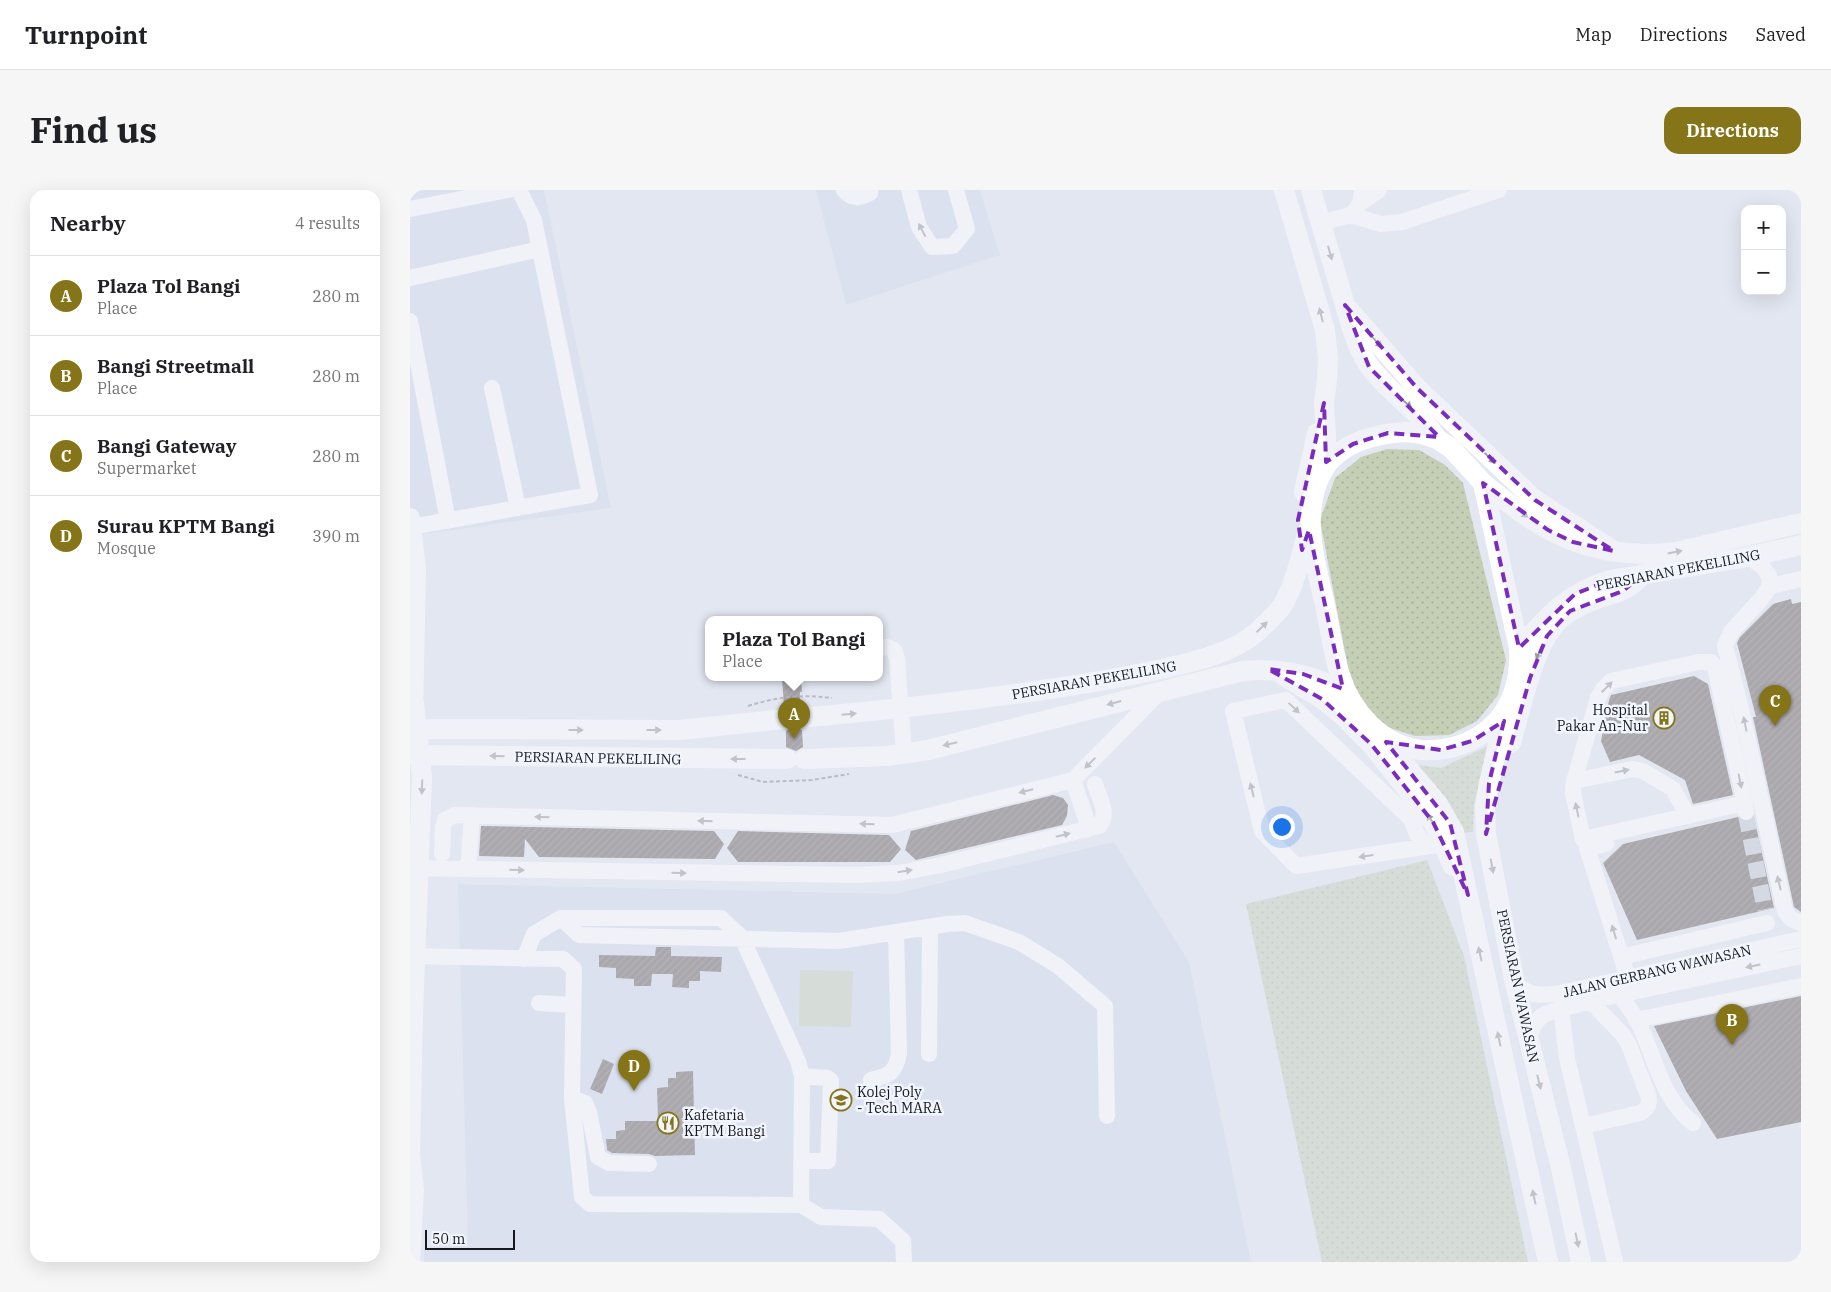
<!DOCTYPE html>
<html lang="en">
<head>
<meta charset="utf-8">
<style>
	:root { --surface:#fff; --page:#f6f6f6; --text:#202124; --muted:#757577; --line:#e0e0e0; --accent:#857518 }
	body { margin:0; font-family:"IBM Plex Serif",serif; background:var(--page); color:var(--text) }
	.controls { position:absolute; right:15px; top:15px; display:grid; overflow:hidden; border-radius:10px; box-shadow:0 5px 20px #0002 }
	.controls button { width:45px; height:45px; display:grid; place-items:center; padding:0; border:0; border-bottom:1px solid var(--line); background:var(--surface); color:var(--text); font:25px sans-serif }
	.scale { position:absolute; left:15px; bottom:12px; width:90px; box-sizing:border-box; padding-left:5px; border:2px solid #17191d; border-top:0; font-size:14px; line-height:18px; white-space:nowrap; color:#17191d; -webkit-text-stroke:4px #f1f5fd; paint-order:stroke }
	.you { position:absolute; left:871px; top:636px; width:18px; height:18px; margin:-12px; border:4px solid #fff; border-radius:50%; background:#1a73e8; box-shadow:0 0 0 8px #1a73e833 }
	.badge { display:grid; place-items:center; width:32px; height:32px; border-radius:50%; background:var(--accent); color:#fff; font-size:16px; font-weight:700 }
	.pin { position:absolute; translate:-50% -41px; filter:drop-shadow(0 1px 2px #0008) }
	.pin::after { content:''; position:absolute; top:26px; width:18px; height:15px; background:inherit; clip-path:polygon(0 0,100% 0,50% 100%) }
	.popup { position:absolute; left:295px; top:426px; width:178px; height:65px; box-sizing:border-box; display:grid; place-content:center; border-radius:10px; background:var(--surface); filter:drop-shadow(0 1px 4px #0005); font-size:16px; white-space:nowrap; color:var(--muted) }
	.popup b { font-size:19px; color:var(--text) }
	.popup::after { content:''; position:absolute; left:50%; top:100%; margin-left:-10px; border:10px solid transparent; border-top-color:var(--surface) }
	.list { margin:0; padding:0; list-style:none }
	h2 { display:flex; justify-content:space-between; align-items:center; height:65px; margin:0; padding:0 20px; font-size:21px }
	h2 small { font-size:16px; font-weight:400; color:var(--muted) }
	.list li { display:grid; grid-template-columns:32px 1fr auto; gap:15px; align-items:center; box-sizing:border-box; height:80px; padding:0 20px; border-top:1px solid var(--line) }
	.list b { display:block; font-size:19px; white-space:nowrap }
	.list p { margin:0; font-size:16px; white-space:nowrap; color:var(--muted) }
	.list em { font-size:16px; font-style:normal; color:var(--muted) }
	.map { position:relative; flex:none; width:1391px; height:1072px; overflow:hidden; border-radius:15px }
	header { display:flex; align-items:center; gap:30px; box-sizing:border-box; height:70px; padding:0 25px; background:var(--surface); border-bottom:1px solid var(--line) }
	header strong { font-size:24px }
	nav { display:flex; gap:28px; margin-inline-start:auto; font-size:18px }
	.intro { display:flex; align-items:center; justify-content:space-between; box-sizing:border-box; height:120px; padding:0 30px }
	h1 { margin:0; font-size:35px }
	.button { padding:12px 22px; border-radius:15px; background:var(--accent); color:#fff; font-size:18px; font-weight:700 }
	main { display:flex; gap:30px; padding:0 30px }
	aside { flex:1; background:var(--surface); border-radius:15px; box-shadow:0 5px 20px #0002 }
	.map>svg:first-child { display:block }
	.built { fill:#d2daeb }
	.green { fill:url(#green-dots) }
	.pitch { fill:#c5cfb5 }
	.building { fill:url(#building-hatch) }
	.lines { fill:none; stroke-linecap:round; stroke-linejoin:round }
	.minor-tunnel { stroke:#c4c8d2; stroke-width:16; stroke-dasharray:16 8; stroke-linecap:butt }
	.path { stroke:#858890; stroke-width:2; stroke-dasharray:4 2.5; stroke-linecap:butt }
	.minor { stroke:#fff; stroke-width:16 }
	.major { stroke:#fff; stroke-width:20 }
	.oneway { fill:#979899 }
	.marked { fill:none; stroke:#7b2cbf; stroke-width:4; stroke-dasharray:10 6; stroke-linejoin:round }
	.labels { text-anchor:middle; stroke-width:5; stroke-linejoin:round; paint-order:stroke }
	.street-label { font-size:14px; fill:#17191d; stroke:#f1f5fd }
	.poi-label { font-size:14px; fill:#17191d; stroke:#f1f5fd; text-anchor:start }
</style>
</head>
<body>
<header>
<strong>Turnpoint</strong>
<nav><a>Map</a><a>Directions</a><a>Saved</a></nav>
</header>
<div class="intro"><h1>Find us</h1><a class="button">Directions</a></div>
<main>
<aside>
<h2>Nearby<small>4 results</small></h2>
<ul class="list">
<li><span class="badge">A</span><div><b>Plaza Tol Bangi</b><p>Place</p></div><em>280 m</em></li>
<li><span class="badge">B</span><div><b>Bangi Streetmall</b><p>Place</p></div><em>280 m</em></li>
<li><span class="badge">C</span><div><b>Bangi Gateway</b><p>Supermarket</p></div><em>280 m</em></li>
<li><span class="badge">D</span><div><b>Surau KPTM Bangi</b><p>Mosque</p></div><em>390 m</em></li>
</ul>
</aside>
<div class="map">
<svg width="1391" height="1072" viewBox="0 0 1391 1072">
	<defs>
		<pattern id="green-dots" width="8" height="8" patternUnits="userSpaceOnUse" patternTransform="scale(1.25)"><rect width="8" height="8" fill="#c5cfb5"/><path d="M2 2h.1M6 6h.1" fill="none" stroke="#a8b19b" stroke-width="1.8" stroke-linecap="round"/></pattern>
		<pattern id="building-hatch" width="6" height="6" patternUnits="userSpaceOnUse" patternTransform="scale(1.25)"><rect width="6" height="6" fill="#655c57"/><path d="M-1 1l2-2M0 6l6-6M5 7l2-2" fill="none" stroke="#7a7470"/></pattern>
	</defs>
	<rect width="100%" height="100%" fill="#e3e7f2"/>
	<path class="built" d="M0 0H134L201 318 0 346Z
		M406 0H570L590 65 436 115Z
		M704 652 779 772 841 1072H14V1058L58 1055 48 694 484 704Z"/>
	<path class="green" d="M977 259 1009 260 1035 275 1053 293 1096 470 1088 505 1067 531 1039 545 1005 546 974 536 954 516 941 494 910 330 925 288 951 267Z
		M1080 555 1064 614 1063 642 1053 643 993 573 1031 578Z
		M1017 670 1054 766 1118 1072H912L836 714Z"/>
	<path class="pitch" d="M390 780 443 781 441 837 389 836Z"/>
	<path class="building" d="M1381 409 1382 414 1391 412V722L1384 717 1343 527H1346L1327 453 1330 447 1363 414Z
		M1284 486 1298 494 1323 605 1283 614 1275 590 1229 565 1200 572 1191 551 1199 510 1201 505Z
		M372 488H391L392 502H390V516L382 520 374 517Z
		M384 537 392 540 393 557 386 561 376 557V541Z
		M643 605 653 608 658 615 657 626 652 635 506 670 495 660 501 641Z
		M1328 627 1332 631 1337 632 1344 627 1364 718 1227 750 1193 673 1213 654Z
		M71 636 304 641 314 654 305 669 129 667 115 649 114 667 69 666Z
		M328 641 479 645 491 659 480 672H328L317 658Z
		M246 757H261V766L312 767 311 782 290 781V791H279V798L262 797 263 784H242L241 796H224V789L206 788V778L189 777V765L245 766Z
		M1391 806V932L1307 949 1276 901 1244 836Z
		M193 869 204 874 192 904 180 899Z
		M283 881 285 965 245 966 239 964 202 963 197 960 196 949H206V941L215 940V931H248L247 898 258 897V888H266V882Z"/>
	<g class="lines">
		<path class="minor-tunnel" d="M1336 625 1355 720"/>
		<path class="path" d="M338 516C366 507 393 504 422 508
			M328 585 353 592 402 590 439 584"/>
		<path class="minor" d="M434 0C441 9 450 9 460 3V0
			M499 0 509 37 522 57 543 56 557 39 546 0
			M951 13 969 0
			M0 19 98 0
			M940 25C950 17 951 12 952 0
			M911 33 940 25 971 34 992 32 1089 0
			M0 88 130 59
			M0 131 38 331
			M82 198 108 318
			M1 337 180 305 124 30 109 0
			M1338 367 1352 376 1359 386 1360 396 1352 408 1321 442 1315 456 1332 523 1375 721 1381 729 1391 733
			M1360 396 1391 389
			M469 458 477 457 484 460 487 468 494 563
			M663 590 677 632 676 640
			M1164 591 1223 579 1233 581 1263 599 1278 626
			M1335 613 1173 649 1163 603 1164 591 1188 508 1193 499 1201 491 1289 472H1301L1305 477 1335 613 1336 622
			M1196 654 1177 658 1218 788
			M1016 657 1007 644 1001 629 876 510 823 521 852 641 886 676 1033 654
			M32 664 33 637 35 630 45 625 482 635 663 590 751 501
			M0 678 446 685 489 683 531 675 689 636C700 624 689 608 685 594
			M58 679 62 625
			M151 728 169 745 429 751 537 734 555 733 609 752 648 776 695 816 697 926
			M0 766 153 769 164 779 162 908 172 1007 180 1014 391 1015 411 1027 469 1029 493 1051 494 1072
			M1211 767 1357 733
			M114 769 124 744 151 728H311L332 748 388 871 392 886 391 1015
			M1105 794C1120 805 1127 806 1146 804L1391 749
			M1210 805C1215 813 1222 821 1227 830 1245 865 1251 909 1283 933
			M129 813 163 815
			M1151 819 1157 868 1205 1072
			M1226 830 1391 796
			M1118 848 1126 832 1133 825 1141 822 1180 811 1391 766
			M519 864 520 737
			M392 886 418 888 421 891 418 971H392
			M461 890C479 885 485 884 489 864L486 743
			M162 908 175 913 179 922 188 967 199 973 239 974
			M1173 936 1230 923C1237 919 1239 916 1239 908L1219 855 1213 845 1180 811"/>
		<path class="major" d="M874 0 915 140 918 168 917 190 914 213 916 246 915 278
			M901 0 943 142C948 154 952 167 960 177 980 204 1009 221 1027 249
			M935 115 1007 198 1125 310 1204 361
			M997 242 1012 244 1027 249 1041 258 1073 293 1109 458C1111 493 1100 527 1069 546 1052 557 1031 561 1011 560 972 556 941 521 930 485 923 462 920 438 915 415 905 372 889 320 914 279 931 252 968 243 997 242Z
			M1073 293C1094 310 1115 327 1139 340 1177 361 1223 368 1266 362L1391 333
			M894 302 907 243
			M0 328 6 379 3 526
			M1109 458C1138 426 1157 403 1200 390L1338 367 1391 355
			M874 486 912 509 931 524 961 554 1023 632 1043 676
			M1095 523 1079 593 1075 617 1076 644 1105 794 1151 978 1171 1072
			M391 528C476 520 561 511 646 498 680 493 714 487 747 480 782 472 821 465 848 441 856 433 866 425 872 416 885 396 891 364 898 341
			M0 539 270 540 375 529
			M974 550 1028 614 1044 642 1138 1072
			M1101 553C1111 519 1123 457 1147 432 1154 424 1164 419 1173 415 1196 402 1214 407 1233 384
			M0 565 377 569
			M394 569 477 566 518 560 833 481C871 477 904 485 937 503
			M0 1072 4 1000 0 964 3 824 12 587 4 513"/>
	</g>
	<defs><path id="oneway-solid" d="M-6-.8H1V-3.2L6.5 0L1 3.2V.8H-6Z" transform="scale(1.25)"/></defs>
	<g class="oneway">
		<use href="#oneway-solid" transform="translate(512 40) rotate(-117)"/>
		<use href="#oneway-solid" transform="translate(920 63) rotate(74)"/>
		<use href="#oneway-solid" transform="translate(911 125) rotate(-104)"/>
		<use href="#oneway-solid" transform="translate(967 152) rotate(49)"/>
		<use href="#oneway-solid" transform="translate(996 213) rotate(41)"/>
		<use href="#oneway-solid" transform="translate(1080 268) rotate(44)"/>
		<use href="#oneway-solid" transform="translate(1112 323) rotate(36)"/>
		<use href="#oneway-solid" transform="translate(1265 362) rotate(-11)"/>
		<use href="#oneway-solid" transform="translate(852 437) rotate(-44)"/>
		<use href="#oneway-solid" transform="translate(1129 463) rotate(112)"/>
		<use href="#oneway-solid" transform="translate(1197 497) rotate(-45)"/>
		<use href="#oneway-solid" transform="translate(704 513) rotate(165)"/>
		<use href="#oneway-solid" transform="translate(884 518) rotate(43)"/>
		<use href="#oneway-solid" transform="translate(439 524) rotate(-5)"/>
		<use href="#oneway-solid" transform="translate(1335 534) rotate(-102)"/>
		<use href="#oneway-solid" transform="translate(166 540)"/>
		<use href="#oneway-solid" transform="translate(244 540)"/>
		<use href="#oneway-solid" transform="translate(540 554) rotate(167)"/>
		<use href="#oneway-solid" transform="translate(87 566) rotate(-179)"/>
		<use href="#oneway-solid" transform="translate(328 569) rotate(180)"/>
		<use href="#oneway-solid" transform="translate(680 573) rotate(135)"/>
		<use href="#oneway-solid" transform="translate(1212 581) rotate(-11)"/>
		<use href="#oneway-solid" transform="translate(1330 591) rotate(78)"/>
		<use href="#oneway-solid" transform="translate(12 597) rotate(92)"/>
		<use href="#oneway-solid" transform="translate(842 600) rotate(-104)"/>
		<use href="#oneway-solid" transform="translate(616 601) rotate(166)"/>
		<use href="#oneway-solid" transform="translate(1167 620) rotate(-102)"/>
		<use href="#oneway-solid" transform="translate(132 627) rotate(-179)"/>
		<use href="#oneway-solid" transform="translate(1021 630) rotate(-123)"/>
		<use href="#oneway-solid" transform="translate(295 631) rotate(-179)"/>
		<use href="#oneway-solid" transform="translate(457 634) rotate(-179)"/>
		<use href="#oneway-solid" transform="translate(653 645) rotate(-14)"/>
		<use href="#oneway-solid" transform="translate(956 666) rotate(172)"/>
		<use href="#oneway-solid" transform="translate(1082 676) rotate(79)"/>
		<use href="#oneway-solid" transform="translate(107 680) rotate(1)"/>
		<use href="#oneway-solid" transform="translate(495 681) rotate(-9)"/>
		<use href="#oneway-solid" transform="translate(269 683) rotate(1)"/>
		<use href="#oneway-solid" transform="translate(1369 693) rotate(-103)"/>
		<use href="#oneway-solid" transform="translate(1204 742) rotate(-107)"/>
		<use href="#oneway-solid" transform="translate(1070 764) rotate(-102)"/>
		<use href="#oneway-solid" transform="translate(1343 776) rotate(168)"/>
		<use href="#oneway-solid" transform="translate(1089 849) rotate(-102)"/>
		<use href="#oneway-solid" transform="translate(1129 892) rotate(76)"/>
		<use href="#oneway-solid" transform="translate(1124 1007) rotate(-102)"/>
		<use href="#oneway-solid" transform="translate(1167 1050) rotate(78)"/>
	</g>
	<path d="M0 0H1391V1072H0ZM935 115 1007 198 1125 310 1204 361 1163 352 1138 340 1073 293 1109 458 1165 404 1200 390 1233 384 1213 401 1160 421 1137 446 1120 488 1076 644 1079 593 1094 531 1062 551 1031 560 976 552 1040 633 1058 705 1023 632 961 554 912 509 858 479 893 484 933 499 899 340 892 360 888 330 914 213 916 272 943 254 978 243 1029 247 959 177Z" fill="#e3e7f2" fill-opacity=".55" fill-rule="evenodd"/>
	<path class="marked" d="M935 115 1007 198 1125 310 1204 361 1163 352 1138 340 1073 293 1109 458 1165 404 1200 390 1233 384 1213 401 1160 421 1137 446 1120 488 1076 644 1079 593 1094 531 1062 551 1031 560 976 552 1040 633 1058 705 1023 632 961 554 912 509 858 479 893 484 933 499 899 340 892 360 888 330 914 213 916 272 943 254 978 243 1029 247 959 177Z"/>
	<defs>
		<g id="building-ring" transform="scale(1.125)"><circle r="9.5" fill="#f1f5fd" stroke="#857518" stroke-width="1.5"/><path d="M-4-6H4V6H1V3H-1V6H-4ZM-2.5-4.3h1.7v1.8h-1.7ZM.8-4.3h1.7v1.8H.8ZM-2.5-1h1.7V.8h-1.7ZM.8-1h1.7V.8H.8Z" fill="#857518"/></g>
		<g id="university-ring" transform="scale(1.125)"><circle r="9.5" fill="#f1f5fd" stroke="#857518" stroke-width="1.5"/><path d="M0-5L7-2L0 1L-7-2ZM-4 1L0 2.5L4 1V4Q0 6-4 4Z" fill="#857518"/></g>
		<g id="restaurant-ring" transform="scale(1.125)"><circle r="9.5" fill="#f1f5fd" stroke="#857518" stroke-width="1.5"/><path d="M-5-6h1v4h1v-4h1v4h1v-4h1v5L-1.5 .5V6h-2V.5L-5-1ZM5-6V6H3V1.5H1.5Q1.5-4 5-6Z" fill="#857518"/></g>
	</defs>
	<g fill-rule="evenodd">
		<use href="#building-ring" x="1254" y="528"/>
		<use href="#university-ring" x="431" y="910"/>
		<use href="#restaurant-ring" x="258" y="933"/>
	</g>
	<g class="labels">
		<g class="street-label">
			<text transform="translate(1268 380) rotate(-11)" y="5">PERSIARAN PEKELILING</text>
			<text transform="translate(684 490) rotate(-10)" y="5">PERSIARAN PEKELILING</text>
			<text transform="translate(188 568) rotate(1)" y="5">PERSIARAN PEKELILING</text>
			<text transform="translate(1247 781) rotate(-13)" y="5">JALAN GERBANG WAWASAN</text>
			<text transform="translate(1108 796) rotate(78)" y="5">PERSIARAN WAWASAN</text>
		</g>
		<g class="poi-label">
			<text x="1238" y="525" text-anchor="end">Hospital<tspan x="1238" dy="16">Pakar An-Nur</tspan></text>
			<text x="447" y="907">Kolej Poly<tspan x="447" dy="16">- Tech MARA</tspan></text>
			<text x="274" y="930">Kafetaria<tspan x="274" dy="16">KPTM Bangi</tspan></text>
		</g>
	</g>
</svg>
<div class="controls">
<button>+</button>
<button>−</button>
</div>
<div class="scale">50 m</div>
<div class="you"></div>
<div class="pin badge" style="left:384px;top:549px">A</div>
<div class="popup"><b>Plaza Tol Bangi</b>Place</div>
<div class="pin badge" style="left:1322px;top:855px">B</div>
<div class="pin badge" style="left:1365px;top:536px">C</div>
<div class="pin badge" style="left:224px;top:901px">D</div>
</div>
</main>
</body>
</html>
